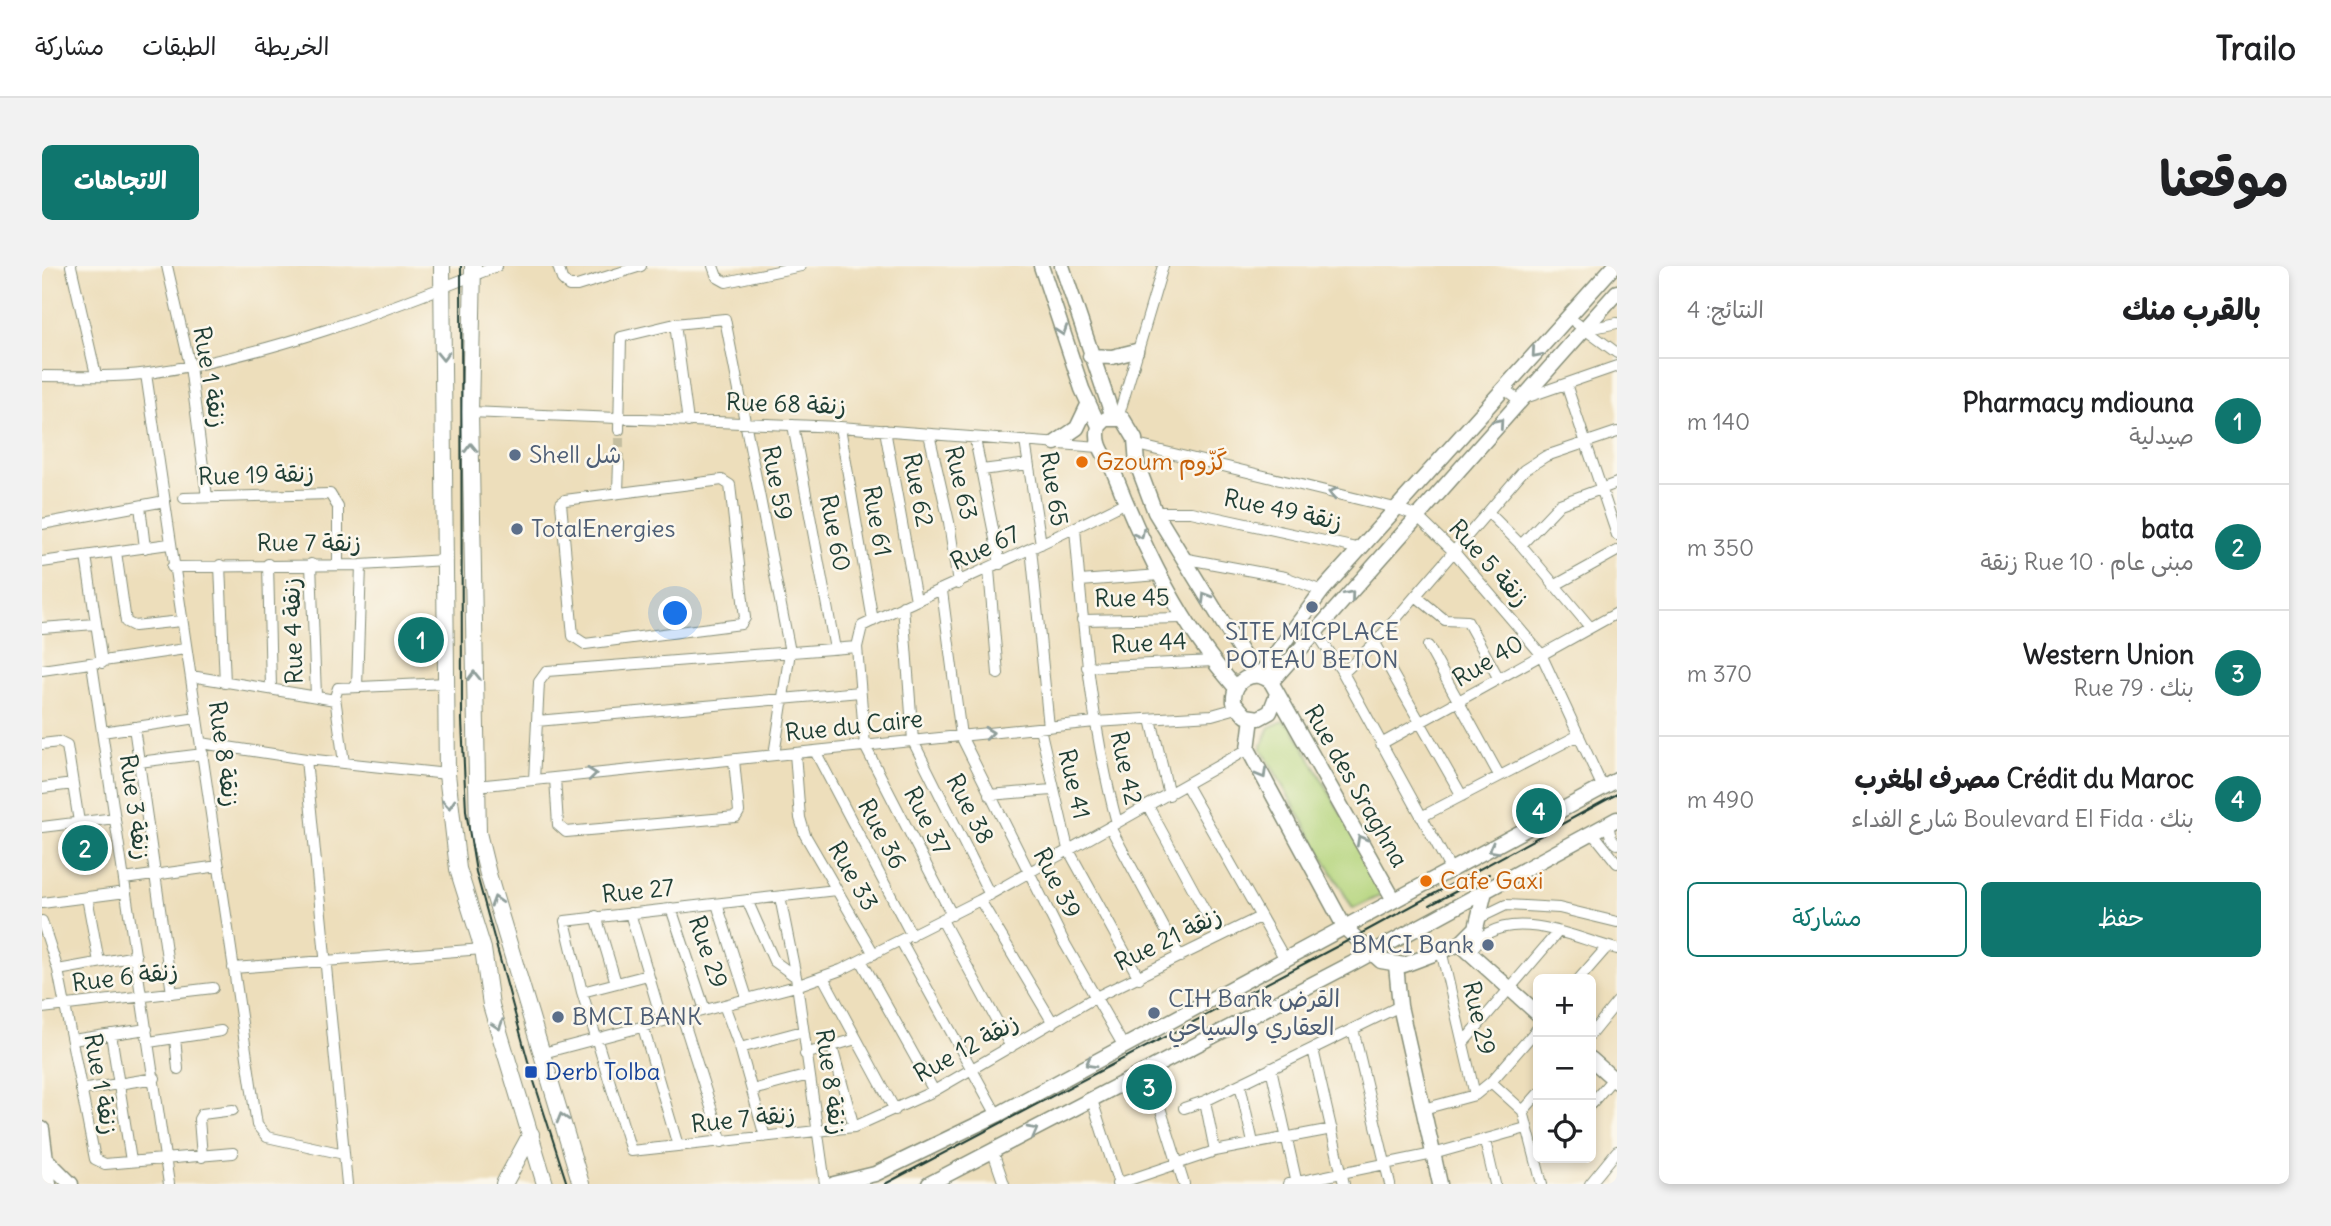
<!DOCTYPE html>
<html lang="ar">
<head>
<meta charset="utf-8">
<style>
	:root { --surface:#fff; --page:#f2f2f2; --text:#202124; --muted:#757577; --line:#e0e0e0; --accent:#0f766e }
	body { margin:0; font-family:Delius,"Playpen Sans Arabic",sans-serif; background:var(--page); color:var(--text); direction:rtl }
	.controls { position:absolute; right:21px; bottom:21px; display:grid; overflow:hidden; border-radius:10px; box-shadow:0 4px 10px #0003 }
	.controls button { width:63px; height:63px; display:grid; place-items:center; padding:0; border:0; border-bottom:2px solid var(--line); background:var(--surface); color:var(--text); font:35px sans-serif }
	.you { position:absolute; left:634px; top:348px; width:24px; height:24px; margin:-18px; border:5px solid #fff; border-radius:50%; background:#1a73e8; box-shadow:0 0 0 10px #1a73e833 }
	.badge { display:grid; place-items:center; width:46px; height:46px; border-radius:50%; background:var(--accent); color:#fff; font-size:23px; font-weight:700 }
	.pin { position:absolute; translate:-50% -50%; border:4px solid #fff; box-shadow:0 2px 7px #0006 }
	.list { margin:0; padding:0; list-style:none }
	h2 { display:flex; justify-content:space-between; align-items:center; height:91px; margin:0; padding:0 28px; font-size:30px }
	h2 small { font-size:23px; font-weight:400; color:var(--muted) }
	.list li { display:grid; grid-template-columns:46px 1fr auto; gap:21px; align-items:center; box-sizing:border-box; height:126px; padding:0 28px; border-top:2px solid var(--line) }
	.list b { display:block; font-size:26px; white-space:nowrap }
	.list p { margin:0; font-size:23px; white-space:nowrap; color:var(--muted) }
	.list em { font-size:23px; font-style:normal; color:var(--muted) }
	.actions { display:flex; gap:14px; padding:21px 28px }
	.actions a { flex:1; padding:16px 0; border:2px solid var(--accent); border-radius:10px; text-align:center; font-size:24px; color:var(--accent) }
	.actions .main { background:var(--accent); color:#fff }
	.icon { flex:none; width:38px; height:38px; fill:none; stroke:currentColor; stroke-width:2; stroke-linecap:round; stroke-linejoin:round }
	.map { position:relative; flex:none; width:1575px; height:918px; overflow:hidden; direction:ltr; border-radius:10px }
	header { display:flex; align-items:center; gap:42px; box-sizing:border-box; height:98px; padding:0 35px; background:var(--surface); border-bottom:2px solid var(--line) }
	header strong { font-size:33px }
	nav { display:flex; gap:38px; margin-inline-start:auto; font-size:24px }
	.intro { display:flex; align-items:center; justify-content:space-between; box-sizing:border-box; height:168px; padding:0 42px }
	h1 { margin:0; font-size:49px }
	.button { padding:18px 32px; border-radius:10px; background:var(--accent); color:#fff; font-size:24px; font-weight:700 }
	main { display:flex; gap:42px; padding:0 42px }
	aside { flex:1; background:var(--surface); border-radius:10px; box-shadow:0 4px 10px #0003 }
	.map>svg:first-child { display:block }
	.green { fill:#b4d47b; stroke:#6a8858; stroke-width:2 }
	.lines { fill:none; stroke-linecap:round; stroke-linejoin:round }
	.street-tunnel { stroke:#c4bea0; stroke-width:10; stroke-dasharray:10 5; stroke-linecap:butt }
	.street-casing { stroke:#868e78; stroke-width:12 }
	.secondary-casing { stroke:#868e78; stroke-width:17 }
	.primary-casing { stroke:#868e78; stroke-width:18 }
	.street { stroke:#fff; stroke-width:10 }
	.secondary { stroke:#fff; stroke-width:14 }
	.primary { stroke:#fff; stroke-width:16 }
	.tram { stroke:#1f3d34; stroke-width:2 }
	.oneway { stroke:#8f9e9a }
	.service-dot { fill:#5c6f8a; stroke:#fbf7ec; stroke-width:2.5 }
	.food-dot { fill:#e8710a; stroke:#fbf7ec; stroke-width:2.5 }
	.transit-dot { fill:#1a4fb4; stroke:#fbf7ec; stroke-width:2.5 }
	.labels { text-anchor:middle; stroke-width:5; stroke-linejoin:round; paint-order:stroke }
	.street-label { font-size:24px; fill:#1f3d34; stroke:#fbf7ec }
	.service-label { font-size:24px; fill:#4e5e75; stroke:#fbf7ec; text-anchor:start }
	.food-label { font-size:24px; fill:#c56008; stroke:#fbf7ec; text-anchor:start }
	.transit-label { font-size:24px; fill:#164399; stroke:#fbf7ec; text-anchor:start }
</style>
</head>
<body>
<header>
<strong>Trailo</strong>
<nav><a>الخريطة</a><a>الطبقات</a><a>مشاركة</a></nav>
</header>
<div class="intro"><h1>موقعنا</h1><a class="button">الاتجاهات</a></div>
<main>
<aside>
<h2>بالقرب منك<small>النتائج: 4</small></h2>
<ul class="list">
<li><span class="badge">1</span><div><b>Pharmacy mdiouna</b><p>صيدلية</p></div><em>140 m</em></li>
<li><span class="badge">2</span><div><b>bata</b><p>مبنى عام · Rue 10 زنقة</p></div><em>350 m</em></li>
<li><span class="badge">3</span><div><b>Western Union</b><p>بنك · Rue 79</p></div><em>370 m</em></li>
<li><span class="badge">4</span><div><b>Crédit du Maroc مصرف المغرب</b><p>بنك · Boulevard El Fida شارع الفداء</p></div><em>490 m</em></li>
</ul>
<div class="actions"><a class="main">حفظ</a><a>مشاركة</a></div>
</aside>
<div class="map">
<svg width="1575" height="918" viewBox="0 0 1575 918">
	<rect width="100%" height="100%" fill="#fbf7ec"/>
	<filter id="ink" filterUnits="userSpaceOnUse"><feTurbulence type="fractalNoise" baseFrequency=".0143" numOctaves="2"/><feDisplacementMap in="SourceGraphic" scale="14" xChannelSelector="R" yChannelSelector="G"/><feConvolveMatrix kernelMatrix="1 2 1 2 8 2 1 2 1" color-interpolation-filters="sRGB"/></filter>
	<filter id="wash" filterUnits="userSpaceOnUse"><feTurbulence type="fractalNoise" baseFrequency=".00686" numOctaves="4" result="noise"/><feDisplacementMap in="SourceGraphic" scale="28" xChannelSelector="R" yChannelSelector="G"/><feGaussianBlur stdDeviation="1.57" result="paint"/><feColorMatrix in="noise" values="0 0 0 0 0 0 0 0 0 0 0 0 0 0 0 0 0 1.4 0 .05"/><feComposite in="paint" operator="in"/></filter>
	<g filter="url(#wash)">
		<rect width="100%" height="100%" fill="#eddebb"/>
		<path class="green" d="M1241 455 1250 460 1344 627 1311 643 1219 482 1228 461Z"/>
	</g>
	<g filter="url(#ink)">
		<g class="lines">
			<path class="street-tunnel" d="M577 197V164"/>
			<g class="street-casing">
				<path id="street" d="M29 0 54 109
					M125 0 148 100 165 231
					M516 0 520 13 527 20H535L599 0
					M671 0 675 11 684 16 759 0
					M1526 51 1575 87
					M633 58 646 156
					M1542 64 1575 57
					M104 108 215 859 225 871 302 888
					M0 110C35 110 72 112 107 107 227 90 343 45 455 0
					M1524 118 1575 269
					M1462 123 1477 134 1575 100
					M428 146 798 161 1057 181
					M1076 152 1121 0
					M751 159 793 383
					M798 161 831 355
					M577 164 579 71 633 58 683 53 748 386 732 489
					M843 164 874 334
					M887 168 907 256 916 318
					M933 173 958 298
					M983 175 999 278
					M1095 179 1357 243 1375 250 1413 287 1499 388 1561 522
					M940 204 986 198
					M680 214 688 219 703 352 699 358 543 378 531 370 519 237 523 234Z
					M576 225 577 197
					M142 232 288 228 296 241V298
					M98 240 103 282
					M1113 246H1149L1319 283
					M1446 246 1479 279 1548 361
					M0 258 123 235
					M1033 262C1041 362 1049 460 1075 557
					M1479 279 1518 238 1575 217
					M989 282 1007 461
					M74 286 84 356 92 360 139 355
					M44 290 60 397
					M1140 292 1243 311 1280 325
					M0 296 127 278
					M226 298 229 422
					M269 298 274 430
					M178 299 183 417
					M130 301 319 299 403 294
					M947 304 956 408
					M1038 315 1118 309
					M1512 320 1575 285
					M900 325 919 470 1022 676 1081 779
					M1375 331 1403 354 1425 355 1457 413
					M861 340 871 475 948 629
					M1040 354 1141 352
					M0 362 53 358
					M1275 367 1301 407 1410 606
					M1333 377 1420 530
					M1386 380 1457 509
					M50 398 127 918
					M1045 401 1172 395
					M0 404 143 383
					M1301 407 1333 377 1482 204 1504 190 1575 166
					M149 410 293 434
					M315 420 319 299
					M1109 453 1127 529
					M495 455 818 426
					M92 461 130 727
					M998 462 1026 583 1097 712
					M60 466 155 452
					M159 477 264 493 405 508
					M0 478 17 476 25 480 37 556
					M1339 478 1575 347
					M773 485 870 670
					M753 487 758 552 763 569 832 688
					M264 493 305 918
					M97 496 161 488
					M302 497 293 431 296 422 405 417
					M513 512 516 559 524 566 694 551 697 546 692 494
					M492 514 497 416 505 405 815 381
					M1144 519 1244 695
					M434 520 1053 456 1170 449 1195 442
					M0 522 31 518
					M947 529 1010 524
					M1106 540 1177 671
					M1379 551 1537 469
					M1566 558 1569 572 1575 578
					M0 561 73 552
					M1068 561 1138 691
					M1551 567 1575 597
					M82 613 177 600
					M794 624 523 655 540 726 589 885 812 861 892 825 1052 732 1218 651
					M45 631 57 696
					M738 631 754 711 783 918
					M705 634 732 695 754 711
					M938 634 1011 757
					M0 637 84 626
					M675 638 705 732
					M629 642 663 744
					M588 647 620 755
					M910 649 823 480 815 381 820 360C907 318 996 282 1082 237
					M554 650 574 717
					M1437 652 1464 639 1517 642 1575 656
					M900 654 969 781
					M0 655 16 704 53 893 63 898 191 887
					M859 675 955 849
					M1399 684 1433 829
					M1427 686C1433 680 1439 671 1446 667 1484 646 1538 674 1575 683
					M819 694 892 825
					M191 702 441 683
					M16 704 94 690
					M781 711 853 844
					M1537 713 1565 681
					M540 726 606 709
					M682 739 698 782 723 871
					M0 742 171 722
					M640 750 680 876
					M601 761 636 880
					M1311 763 1348 918
					M69 768 89 895
					M1549 768 1575 736
					M133 772 136 803
					M30 774 105 763
					M107 776 179 765
					M1421 777 1515 667
					M790 781 812 861
					M698 782 761 765
					M1271 783 1302 918
					M501 787 754 720 799 704 938 634 1206 483
					M763 788 814 773
					M1229 802 1255 918
					M1106 803 1142 918
					M1449 816 1481 845 1500 918
					M1198 818 1211 877
					M39 824 113 812
					M710 824 767 809
					M1050 834 1077 918
					M1163 835 1173 885
					M1549 838 1574 809
					M1142 842 1163 835 1358 740
					M1381 843 1433 829 1449 816 1496 762
					M1481 845 1496 828
					M1443 875 1453 918
					M951 886 962 918
					M160 891 157 853 160 848 191 844
					M1075 918 1173 885 1290 863
					M1246 918 1391 888 1484 862
					M1548 918 1575 885"/>
			</g>
			<g class="secondary-casing">
				<path id="secondary" d="M999 0 1040 123 1057 160
					M1020 0 1071 151
					M1048 90 1070 91 1094 85
					M1013 177 1035 162 1046 139
					M1217 410 1280 325 1572 0
					M1229 416 1575 26
					M1194 422C1139 360 1103 285 1073 209 1066 190 1052 182 1057 160L1064 153H1081L1093 173 1095 198 1113 246 1213 409
					M1235 428 1228 446 1217 452 1204 450 1192 436C1190 414 1212 402 1229 416L1352 634
					M1210 452 1206 483 1303 662 1339 695 1362 699 1418 678 1434 662 1443 625
					M1418 678 1496 748
					M1354 699 1358 740 1398 918
					M1549 793 1575 816
					M0 863 7 918
					M3 892 29 918
					M792 918 833 908 955 849 1575 514
					M887 918 1311 697 1575 553"/>
			</g>
			<g class="primary-casing">
				<path id="primary" d="M400 0 405 508 416 603 441 683 449 739 503 918
					M431 0 428 146 436 567 446 608 539 918
					M462 918 489 868"/>
			</g>
			<use href="#street" class="street"/>
			<use href="#secondary" class="secondary"/>
			<use href="#primary" class="primary"/>
			<path class="tram" d="M419 0 420 454 424 545 434 606 489 806 525 918
				M1388 639 1447 608
				M843 918 1311 672 1575 528"/>
		</g>
		<defs><path id="oneway-chevron" d="M-2-3.5L2.5 0L-2 3.5" fill="none" stroke-width="1.6" stroke-linecap="round" stroke-linejoin="round" transform="scale(1.75)"/></defs>
		<g class="oneway">
			<use href="#oneway-chevron" transform="translate(1020 65) rotate(71)"/>
			<use href="#oneway-chevron" transform="translate(1494 87) rotate(131)"/>
			<use href="#oneway-chevron" transform="translate(401 90) rotate(89)"/>
			<use href="#oneway-chevron" transform="translate(1457 157) rotate(-49)"/>
			<use href="#oneway-chevron" transform="translate(429 182) rotate(-91)"/>
			<use href="#oneway-chevron" transform="translate(1291 227) rotate(-166)"/>
			<use href="#oneway-chevron" transform="translate(1098 268) rotate(63)"/>
			<use href="#oneway-chevron" transform="translate(1308 329) rotate(-50)"/>
			<use href="#oneway-chevron" transform="translate(1164 331) rotate(-121)"/>
			<use href="#oneway-chevron" transform="translate(432 410) rotate(-91)"/>
			<use href="#oneway-chevron" transform="translate(947 467) rotate(-6)"/>
			<use href="#oneway-chevron" transform="translate(550 508) rotate(-6)"/>
			<use href="#oneway-chevron" transform="translate(1220 508) rotate(60)"/>
			<use href="#oneway-chevron" transform="translate(407 538) rotate(85)"/>
			<use href="#oneway-chevron" transform="translate(1319 574) rotate(-119)"/>
			<use href="#oneway-chevron" transform="translate(1451 583) rotate(151)"/>
			<use href="#oneway-chevron" transform="translate(454 635) rotate(-107)"/>
			<use href="#oneway-chevron" transform="translate(456 759) rotate(71)"/>
			<use href="#oneway-chevron" transform="translate(1048 797) rotate(151)"/>
			<use href="#oneway-chevron" transform="translate(520 852) rotate(-106)"/>
			<use href="#oneway-chevron" transform="translate(991 865) rotate(-28)"/>
		</g>
	</g>
	<g class="service-dot">
		<circle cx="473" cy="189" r="7"/>
		<circle cx="475" cy="263" r="7"/>
		<circle cx="1270" cy="341" r="7"/>
		<circle cx="1446" cy="679" r="7"/>
		<circle cx="1112" cy="747" r="7"/>
		<circle cx="516" cy="751" r="7"/>
	</g>
	<g class="food-dot">
		<circle cx="1040" cy="196" r="7"/>
		<circle cx="1384" cy="615" r="7"/>
	</g>
	<rect class="transit-dot" x="482" y="799" width="14" height="14" rx="3.5"/>
	<g class="labels">
		<g class="street-label">
			<text transform="translate(168 111) rotate(80)" y="8">Rue 1 زنقة</text>
			<text transform="translate(744 138) rotate(2)" y="8">Rue 68 زنقة</text>
			<text transform="translate(214 209) rotate(-2)" y="8">Rue 19 زنقة</text>
			<text transform="translate(735 217) rotate(79)" y="8">Rue 59</text>
			<text transform="translate(919 217) rotate(77)" y="8">Rue 63</text>
			<text transform="translate(1012 223) rotate(81)" y="8">Rue 65</text>
			<text transform="translate(876 224) rotate(79)" y="8">Rue 62</text>
			<text transform="translate(1241 244) rotate(12)" y="8">Rue 49 زنقة</text>
			<text transform="translate(835 255) rotate(80)" y="8">Rue 61</text>
			<text transform="translate(793 267) rotate(79)" y="8">Rue 60</text>
			<text x="267" y="285">Rue 7 زنقة</text>
			<text transform="translate(943 282) rotate(-25)" y="8">Rue 67</text>
			<text transform="translate(1447 297) rotate(48)" y="8">Rue 5 زنقة</text>
			<text transform="translate(1090 332) rotate(-1)" y="8">Rue 45</text>
			<text transform="translate(251 365) rotate(-92)" y="8">Rue 4 زنقة</text>
			<text transform="translate(1107 377) rotate(-3)" y="8">Rue 44</text>
			<text transform="translate(1446 395) rotate(-31)" y="8">Rue 40</text>
			<text transform="translate(812 460) rotate(-6)" y="8">Rue du Caire</text>
			<text transform="translate(182 488) rotate(82)" y="8">Rue 8 زنقة</text>
			<text transform="translate(1084 502) rotate(78)" y="8">Rue 42</text>
			<text transform="translate(1032 518) rotate(77)" y="8">Rue 41</text>
			<text transform="translate(1314 520) rotate(60)" y="8">Rue des Sraghna</text>
			<text transform="translate(93 541) rotate(82)" y="8">Rue 3 زنقة</text>
			<text transform="translate(928 543) rotate(63)" y="8">Rue 38</text>
			<text transform="translate(885 555) rotate(63)" y="8">Rue 37</text>
			<text transform="translate(840 568) rotate(62)" y="8">Rue 36</text>
			<text transform="translate(811 610) rotate(60)" y="8">Rue 33</text>
			<text transform="translate(1015 617) rotate(63)" y="8">Rue 39</text>
			<text transform="translate(596 625) rotate(-6)" y="8">Rue 27</text>
			<text transform="translate(1126 673) rotate(-26)" y="8">Rue 21 زنقة</text>
			<text transform="translate(666 686) rotate(71)" y="8">Rue 29</text>
			<text transform="translate(83 711) rotate(-7)" y="8">Rue 6 زنقة</text>
			<text transform="translate(1437 752) rotate(77)" y="8">Rue 29</text>
			<text transform="translate(924 782) rotate(-29)" y="8">Rue 12 زنقة</text>
			<text transform="translate(789 816) rotate(82)" y="8">Rue 8 زنقة</text>
			<text transform="translate(59 818) rotate(80)" y="8">Rue 1 زنقة</text>
			<text transform="translate(701 853) rotate(-6)" y="8">Rue 7 زنقة</text>
		</g>
		<g class="service-label">
			<text x="487" y="197">Shell شل</text>
			<text x="489" y="271">TotalEnergies</text>
			<text x="1270" y="374" text-anchor="middle">SITE MICPLACE<tspan x="1270" dy="28">POTEAU BETON</tspan></text>
			<text x="1432" y="687" text-anchor="end">BMCI Bank</text>
			<text x="1126" y="741">CIH Bank القرض<tspan x="1126" dy="28">العقاري والسياحي</tspan></text>
			<text x="530" y="759">BMCI BANK</text>
		</g>
		<g class="food-label">
			<text x="1054" y="204">Gzoum كَزّوم</text>
			<text x="1398" y="623">Cafe Gaxi</text>
		</g>
		<g class="transit-label">
			<text x="503" y="814">Derb Tolba</text>
		</g>
	</g>
</svg>
<div class="controls">
<button>+</button>
<button>−</button>
<button><svg class="icon" aria-label="locate" viewBox="0 0 24 24"><circle cx="12" cy="12" r="6"/><path d="M12 2v4M12 18v4M2 12h4M18 12h4"/></svg></button>
</div>
<div class="you"></div>
<div class="pin badge" style="left:379px;top:374px">1</div>
<div class="pin badge" style="left:43px;top:582px">2</div>
<div class="pin badge" style="left:1107px;top:821px">3</div>
<div class="pin badge" style="left:1497px;top:545px">4</div>
</div>
</main>
</body>
</html>
